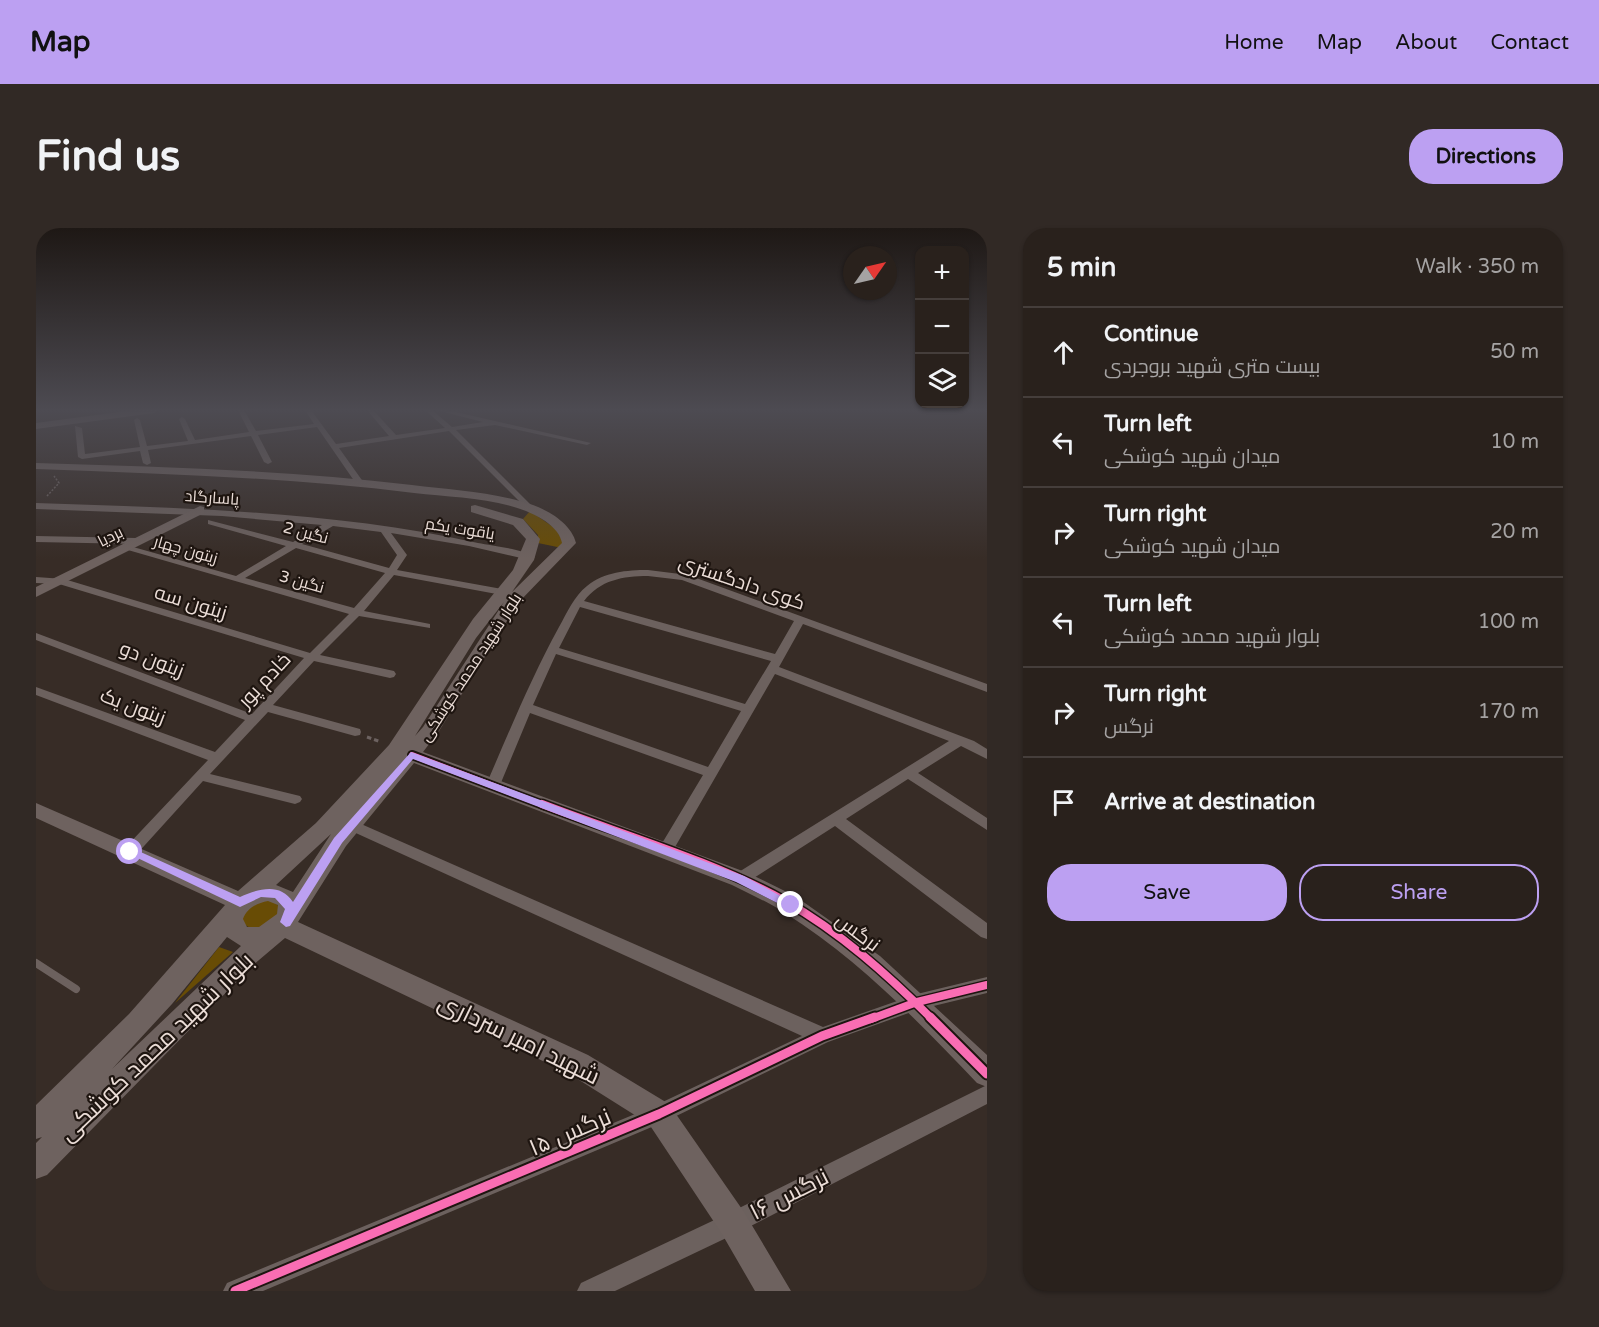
<!DOCTYPE html>
<html lang="en">
<head>
<meta charset="utf-8">
<style>
	:root { --surface:#29211c; --page:#312925; --text:#f1f3f6; --muted:#a5a3a3; --line:#453e3b; --accent:#bca0f2 }
	body { margin:0; font-family:"Varela Round",Cairo,sans-serif; background:var(--page); color:var(--text) }
	.controls { position:absolute; right:18px; top:18px; display:grid; overflow:hidden; border-radius:12px; box-shadow:0 2px 4px #0004 }
	.controls button { width:54px; height:54px; display:grid; place-items:center; padding:0; border:0; border-bottom:2px solid var(--line); background:var(--surface); color:var(--text); font:30px sans-serif }
	.compass { position:absolute; left:807px; top:18px; width:54px; height:54px; border-radius:50%; background:var(--surface); box-shadow:0 2px 4px #0004; rotate:56deg }
	.stop { position:absolute; width:18px; height:18px; margin:-14px; border:4px solid #bca0f2; border-radius:50%; background:#fff }
	.stop.end { background:#bca0f2; border-color:#fff; box-shadow:0 2px 6px #0008 }
	.list { margin:0; padding:0; list-style:none }
	h2 { display:flex; justify-content:space-between; align-items:center; height:78px; margin:0; padding:0 24px; font-size:26px }
	h2 small { font-size:20px; font-weight:400; color:var(--muted) }
	.list li { display:grid; grid-template-columns:39px 1fr auto; gap:18px; align-items:center; box-sizing:border-box; height:90px; padding:0 24px; border-top:2px solid var(--line) }
	.list b { display:block; font-size:22px; white-space:nowrap }
	.list p { margin:0; font-size:20px; white-space:nowrap; color:var(--muted) }
	.list em { font-size:20px; font-style:normal; color:var(--muted) }
	.actions { display:flex; gap:12px; padding:18px 24px }
	.actions a { flex:1; padding:14px 0; border:2px solid var(--accent); border-radius:24px; text-align:center; font-size:21px; color:var(--accent) }
	.actions .main { background:var(--accent); color:#111 }
	.icon { flex:none; width:33px; height:33px; fill:none; stroke:currentColor; stroke-width:2; stroke-linecap:round; stroke-linejoin:round }
	.map { position:relative; flex:none; width:951px; height:1063px; overflow:hidden; border-radius:24px }
	header { display:flex; align-items:center; gap:36px; box-sizing:border-box; height:84px; padding:0 30px; background:var(--accent); color:#111 }
	header strong { font-size:28px }
	nav { display:flex; gap:33px; margin-inline-start:auto; font-size:21px }
	.intro { display:flex; align-items:center; justify-content:space-between; box-sizing:border-box; height:144px; padding:0 36px }
	h1 { margin:0; font-size:42px }
	.button { padding:15px 27px; border-radius:24px; background:var(--accent); color:#111; font-size:21px; font-weight:700 }
	main { display:flex; gap:36px; padding:0 36px }
	aside { flex:1; background:var(--surface); border-radius:24px; box-shadow:0 2px 4px #0004 }
	.map>svg:first-child { display:block }
	.green { fill:#684c05 }
	.lines { fill:none; stroke-linecap:round; stroke-linejoin:round }
	.path-far1 { stroke:#6c6260; stroke-width:1.5; stroke-dasharray:2 1.5; stroke-linecap:butt }
	.path { stroke:#6c6260; stroke-width:3; stroke-dasharray:4.5 3; stroke-linecap:butt }
	.lane { stroke:#6c615e; stroke-width:8 }
	.street { fill:#6c615e; fill-rule:evenodd }
	.secondary { fill:#6e625f; fill-rule:evenodd }
	.cycleway-far2-casing { stroke:#1e1510; stroke-width:10 }
	.cycleway-far1-casing { stroke:#1e1510; stroke-width:11 }
	.cycleway-casing { stroke:#1e1510; stroke-width:13 }
	.cycleway-far2 { stroke:#f96db3; stroke-width:6 }
	.cycleway-far1 { stroke:#f96db3; stroke-width:8 }
	.cycleway { stroke:#f96db3; stroke-width:9 }
	.route { fill:#bca0f2 }
	.labels { text-anchor:middle; stroke-width:4.5; stroke-linejoin:round; paint-order:stroke }
	.far-street-label { font-size:16px; fill:#ebddd7; stroke:#1e1510 }
	.street-label { font-size:20px; fill:#ebddd7; stroke:#1e1510 }
	.near-street-label { font-size:24px; fill:#ebddd7; stroke:#1e1510 }
</style>
</head>
<body>
<header>
<strong>Map</strong>
<nav><a>Home</a><a>Map</a><a>About</a><a>Contact</a></nav>
</header>
<div class="intro"><h1>Find us</h1><a class="button">Directions</a></div>
<main>
<div class="map">
<svg width="951" height="1063" viewBox="0 0 951 1063">
	<rect width="100%" height="100%" fill="#372c26"/>
	<path class="green" d="M494 283 520 301 528 315 526 320 502 315V307L487 291Z
		M235 671 246 681 233 699C222 700 212 703 206 693L210 678Z
		M183 719 197 724 139 775Z"/>
	<g class="lines">
		<path class="path-far1" d="M11 268 23 255 18 248"/>
		<path class="path" d="M331 509 345 514"/>
		<path class="lane" d="M0 735 40 761"/>
		<path class="street" d="M202 182H208L220 203 278 196 269 182H275L300 216 353 208 331 182H337L360 207 409 200 389 182H396L416 199 447 194 400 182H411L555 215 551 217 459 197 420 202 495 277V281L492 282 413 203 303 220 328 255 324 257H321L281 199 222 207 236 234 232 236 228 234 215 208 112 222 115 235 111 237 107 235 104 223 46 231 42 229 39 198 46 200 49 226 104 219 98 192 101 190 104 192 111 218 152 213 143 191 146 189 149 191 159 212 213 204Z
			M0 275C147 280 298 283 442 315 457 318 488 321 499 329L494 332 433 318 355 305 371 327 361 342 466 361 471 364 466 367 358 347 328 383 394 396V400L323 388 284 427 358 443 360 446 358 449 354 450 278 433 237 477 324 501 325 504 324 507 319 508 232 484 174 546 264 568 266 571 264 574 259 576 167 553 99 628H89L86 624 89 620 172 532 0 467V459L179 524 209 492 0 412V405L216 486 268 430 23 356 0 355V349L28 351 274 425 313 386 85 320 90 317 200 348 250 318 172 296V292L257 314 286 297 186 288 0 281ZM297 298 345 304 361 327 353 340 266 316ZM260 320 349 345 318 380 209 350Z
			M0 308 100 310 105 313 100 316 0 314Z
			M612 342 652 347 951 456V464L767 396 743 439 938 513 951 521V531L925 518 882 545 951 590V602L872 551 810 591 951 695V711L945 709 799 598 710 655 704 657 698 655 696 651 698 647 913 513 739 446 635 626H625L622 622 667 547 494 485 464 557 462 560H452L450 557C473 504 495 450 523 399 531 385 538 368 551 358 568 344 591 342 612 342ZM612 348 646 352 758 393 739 426 548 373C564 352 587 348 612 348ZM544 379 735 433 709 476 523 420ZM520 426 705 483 672 539 497 477Z
			M316 592 787 799 881 766 951 749V765L881 782 792 814 630 893 227 1063H187L191 1055 616 879 766 808 311 601 309 597 311 593Z
			M951 857V876L705 1003 579 1063H541L545 1055 689 987Z"/>
		<path class="secondary" d="M98 182H123L118 185 0 201V195Z
			M0 235C126 239 251 242 376 257 416 262 459 264 497 277 514 283 536 297 540 315L482 375 403 503 387 524 712 645 759 668 844 728 951 827V859L941 855C882 793 822 731 749 685 732 674 714 666 696 657L378 535 310 618 262 694 552 827 633 876 708 984 755 1063H719L686 1006 613 896 532 845 249 710 217 737 11 947 0 951V915L6 909 0 911V877L93 786 189 677 0 590V575L202 663 280 595 353 517 437 391 477 342 490 311 477 297 435 284V278L439 277 487 291 504 311 498 332 476 364 526 315C523 299 504 289 490 283 456 270 414 269 378 265 252 249 126 246 0 241ZM468 374 387 499 379 508 440 410ZM295 606 257 664 240 657ZM232 673 242 677 241 686 223 699H211L207 691C211 680 221 675 232 673ZM191 709 205 718 76 841 136 776Z
			M164 278 168 279V285L0 369V359Z"/>
		<g class="cycleway-far2-casing">
			<path id="cycleway-far2" d="M376 527 510 578"/>
		</g>
		<g class="cycleway-far1-casing">
			<path id="cycleway-far1" d="M506 576C584 606 677 633 749 673 804 704 852 747 896 791
				M835 791 881 774 951 757"/>
		</g>
		<g class="cycleway-casing">
			<path id="cycleway" d="M894 789 951 846
				M199 1063 623 886 786 808 839 789"/>
		</g>
		<use href="#cycleway-far2" class="cycleway-far2"/>
		<use href="#cycleway-far1" class="cycleway-far1"/>
		<use href="#cycleway" class="cycleway"/>
	</g>
	<linearGradient id="sky" x2="0" y2="1"><stop stop-color="#1e1815"/><stop offset="0.55" stop-color="#4d4b52"/><stop offset="1" stop-color="#4d4b52" stop-opacity="0"/></linearGradient>
	<rect width="951" height="331" fill="url(#sky)"/>
	<path class="route" d="M375 524 708 648 761 677 759 680H751L700 654 377 531 306 615 254 698 250 699 244 694 249 681 239 670 225 669 204 679 89 624 94 620 98 621 204 669C222 661 244 654 257 674L298 610Z"/>
	<g class="labels">
		<g class="far-street-label">
			<text transform="translate(176 269) rotate(4)" y="6">پاسارگاد</text>
			<text transform="translate(424 300) rotate(9)" y="6">یاقوت یکم</text>
			<text transform="translate(270 304) rotate(15)" y="6">نگین 2</text>
			<text transform="translate(74 308) rotate(-27)" y="6">بردیا</text>
			<text transform="translate(150 321) rotate(16)" y="6">زیتون چهار</text>
			<text transform="translate(266 353) rotate(16)" y="6">نگین 3</text>
			<text transform="translate(434 439) rotate(-57)" y="6">بلوار شهید محمد کوشکی</text>
		</g>
		<g class="street-label">
			<text transform="translate(706 354) rotate(19)" y="7">کوی دادگستری</text>
			<text transform="translate(155 374) rotate(17)" y="7">زیتون سه</text>
			<text transform="translate(116 431) rotate(21)" y="7">زیتون دو</text>
			<text transform="translate(228 452) rotate(-47)" y="7">خادم پور</text>
			<text transform="translate(97 478) rotate(21)" y="7">زیتون یک</text>
			<text transform="translate(822 704) rotate(37)" y="7">نرگس</text>
		</g>
		<g class="near-street-label">
			<text transform="translate(483 811) rotate(26)" y="8">شهید امیر سرداری</text>
			<text transform="translate(120 819) rotate(-44)" y="8">بلوار شهید محمد کوشکی</text>
			<text transform="translate(534 904) rotate(-23)" y="8">نرگس ۱۵</text>
			<text transform="translate(753 966) rotate(-27)" y="8">نرگس ۱۶</text>
		</g>
	</g>
</svg>
<div class="controls">
<button>+</button>
<button>−</button>
<button><svg class="icon" aria-label="layers" viewBox="0 0 24 24"><path d="M12 4l9 5-9 5-9-5zM3 14l9 5 9-5"/></svg></button>
</div>
<svg class="compass" viewBox="-18 -18 36 36"><path d="M0-13l5 13h-10z" fill="#e53935"/><path d="M0 13l5-13h-10z" fill="#a5a3a3"/></svg>
<div class="stop" style="left:94px;top:624px"></div>
<div class="stop end" style="left:755px;top:677px"></div>
</div>
<aside>
<h2>5 min<small>Walk · 350 m</small></h2>
<ul class="list">
<li><svg class="icon" aria-label="ahead" viewBox="0 0 24 24"><path d="M12 20V5M6 11l6-6 6 6"/></svg><div><b>Continue</b><p>بیست متری شهید بروجردی</p></div><em>50 m</em></li>
<li><svg class="icon" aria-label="left" viewBox="0 0 24 24"><path d="M17 20v-9H6M10 6l-5 5 5 5"/></svg><div><b>Turn left</b><p>میدان شهید کوشکی</p></div><em>10 m</em></li>
<li><svg class="icon" aria-label="right" viewBox="0 0 24 24"><path d="M7 20v-9h11M14 6l5 5-5 5"/></svg><div><b>Turn right</b><p>میدان شهید کوشکی</p></div><em>20 m</em></li>
<li><svg class="icon" aria-label="left" viewBox="0 0 24 24"><path d="M17 20v-9H6M10 6l-5 5 5 5"/></svg><div><b>Turn left</b><p>بلوار شهید محمد کوشکی</p></div><em>100 m</em></li>
<li><svg class="icon" aria-label="right" viewBox="0 0 24 24"><path d="M7 20v-9h11M14 6l5 5-5 5"/></svg><div><b>Turn right</b><p>نرگس</p></div><em>170 m</em></li>
<li><svg class="icon" aria-label="arrive" viewBox="0 0 24 24"><path d="M6 21V4h12l-3 4 3 4H6"/></svg><div><b>Arrive at destination</b></div></li>
</ul>
<div class="actions"><a class="main">Save</a><a>Share</a></div>
</aside>
</main>
</body>
</html>
